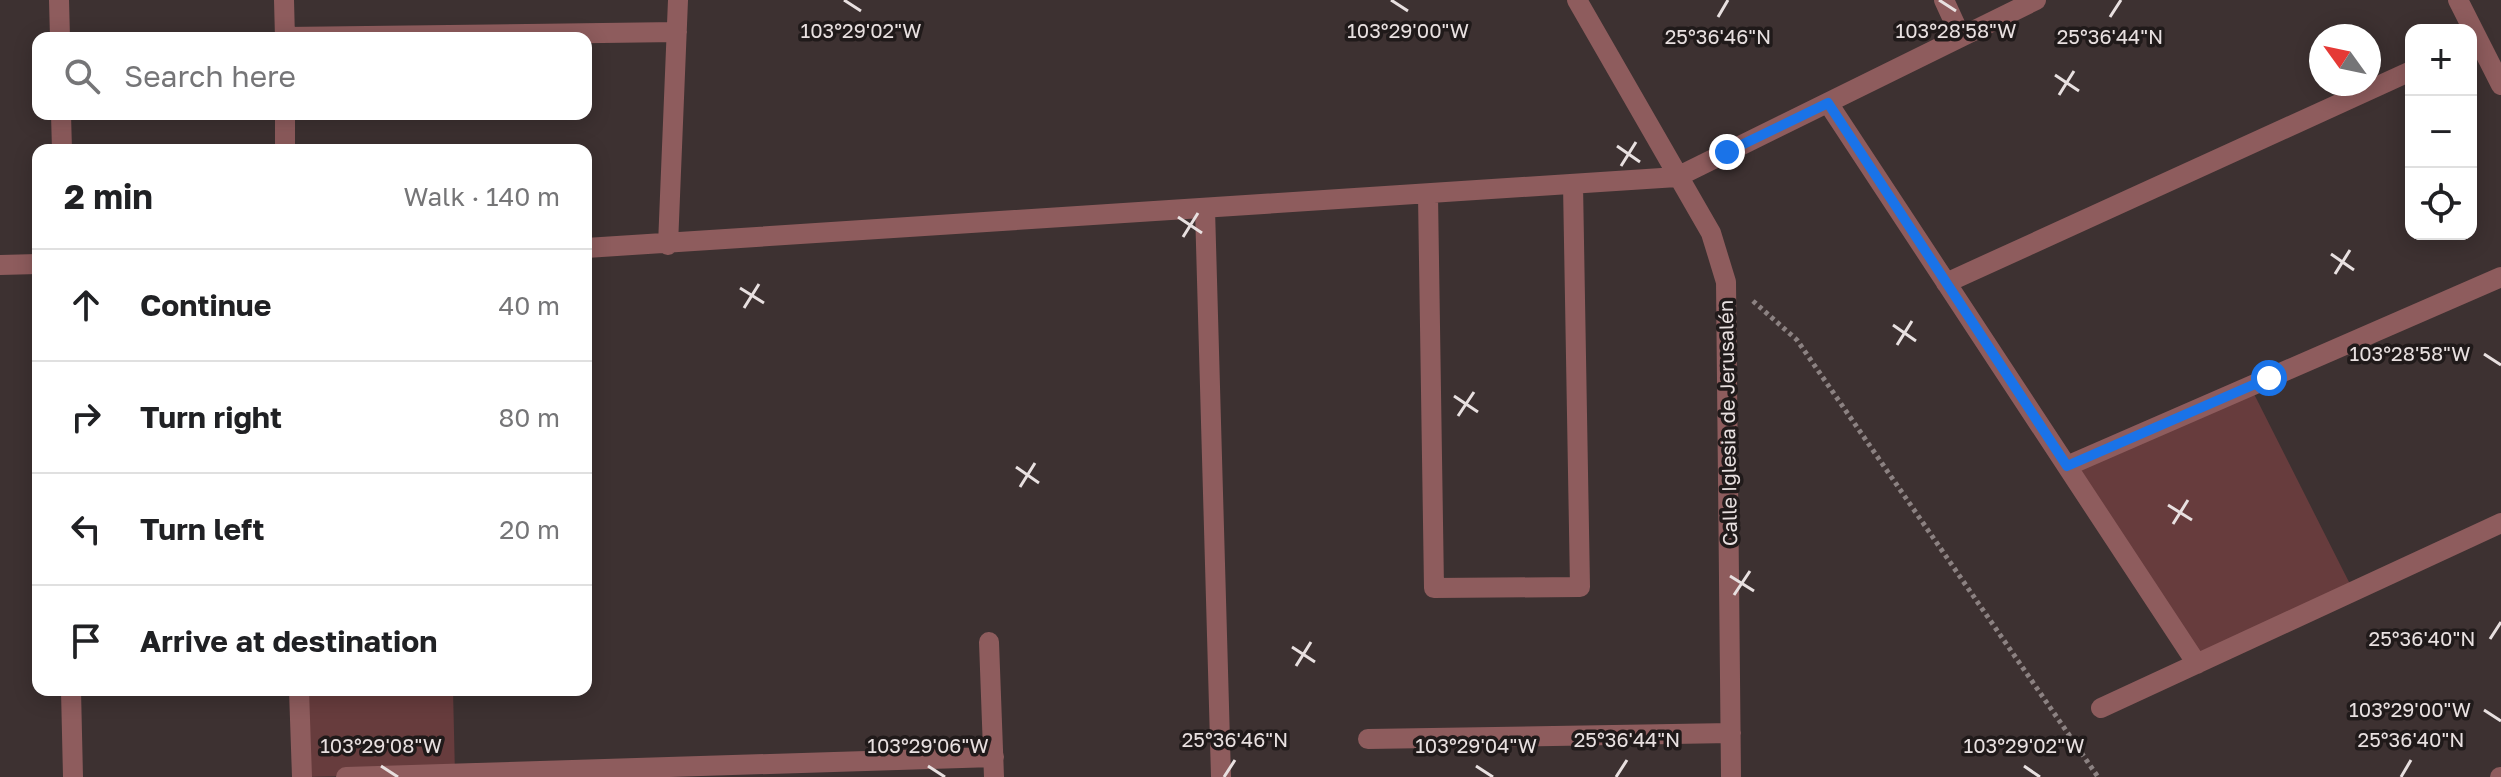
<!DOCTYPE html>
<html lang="en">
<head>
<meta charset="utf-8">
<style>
	:root { --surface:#fff; --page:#f6f6f6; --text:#202124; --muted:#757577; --line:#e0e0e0 }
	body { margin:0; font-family:"Golos Text",sans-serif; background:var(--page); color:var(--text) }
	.controls { position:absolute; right:24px; top:24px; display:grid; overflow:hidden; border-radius:16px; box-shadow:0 4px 20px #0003 }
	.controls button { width:72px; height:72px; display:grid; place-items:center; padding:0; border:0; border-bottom:2px solid var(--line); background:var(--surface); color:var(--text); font:40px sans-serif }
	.compass { position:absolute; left:2309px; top:24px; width:72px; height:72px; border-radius:50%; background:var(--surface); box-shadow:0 4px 20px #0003; rotate:303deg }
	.stop { position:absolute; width:24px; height:24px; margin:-18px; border:6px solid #1a73e8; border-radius:50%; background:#fff }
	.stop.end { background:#1a73e8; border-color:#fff; box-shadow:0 2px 8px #0008 }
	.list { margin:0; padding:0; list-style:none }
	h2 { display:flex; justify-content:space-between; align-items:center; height:104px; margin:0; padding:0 32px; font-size:34px }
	h2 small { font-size:26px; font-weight:400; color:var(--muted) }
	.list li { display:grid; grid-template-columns:52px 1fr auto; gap:24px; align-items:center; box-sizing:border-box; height:112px; padding:0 32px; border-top:2px solid var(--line) }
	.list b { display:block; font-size:30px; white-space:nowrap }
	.list em { font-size:26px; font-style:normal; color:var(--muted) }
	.icon { flex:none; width:44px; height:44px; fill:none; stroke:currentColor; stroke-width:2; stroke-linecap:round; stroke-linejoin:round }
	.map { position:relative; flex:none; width:2501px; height:777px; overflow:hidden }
	.search { position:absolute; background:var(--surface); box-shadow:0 4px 20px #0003; left:32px; top:32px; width:560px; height:88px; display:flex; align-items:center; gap:20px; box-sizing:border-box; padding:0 28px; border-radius:16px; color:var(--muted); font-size:30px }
	.panel { position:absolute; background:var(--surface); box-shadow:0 4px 20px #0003; left:32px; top:144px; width:560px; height:552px; border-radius:16px }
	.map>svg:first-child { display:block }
	.green { fill:#673c3d }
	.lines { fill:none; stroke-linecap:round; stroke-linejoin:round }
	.path { stroke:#8c8282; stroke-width:5; stroke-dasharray:4 4; stroke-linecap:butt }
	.minor { stroke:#8e5c5d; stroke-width:20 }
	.route { stroke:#1a73e8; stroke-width:10 }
	.ticks { fill:none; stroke:#e8e0e0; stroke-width:3 }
	.labels { text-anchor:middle; stroke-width:7; stroke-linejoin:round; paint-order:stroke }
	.street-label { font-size:20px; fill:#e8e0e0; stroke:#201a1a }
	.ticks-label { font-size:20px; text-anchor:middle; fill:#e8e0e0; stroke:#201a1a; stroke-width:7; stroke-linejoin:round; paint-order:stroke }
</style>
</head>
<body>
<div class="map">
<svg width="2501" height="777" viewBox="0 0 2501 777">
	<rect width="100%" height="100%" fill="#3d3131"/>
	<path class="green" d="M2252 390 2353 590 2198 660 2078 471Z
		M300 690H453L455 774 301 777Z"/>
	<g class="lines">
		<path class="path" d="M1753 301 1797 340 2098 777"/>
		<path class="minor" d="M59 0 60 38
			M284 0 285 38
			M1577 0 1711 233 1726 282 1731 777
			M1944 0 1961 37
			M2458 0 2501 85
			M285 37 677 32
			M1828 103 2197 664
			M61 114 62 150
			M285 114V150
			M1428 195 1434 588 1580 587 1573 184
			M1205 209 1221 777
			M668 245 678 0
			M586 248 1677 177 2036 0
			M0 265 38 264
			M1946 283 2411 71
			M2067 466 2501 277
			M989 642 994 777
			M71 690 73 777
			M299 690 302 777
			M2101 708 2501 523
			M1368 739 1731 733
			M346 777 994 757
			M2500 777H2501"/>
	</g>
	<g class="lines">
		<path class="route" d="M1727 152 1828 103 2067 466 2269 378"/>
	</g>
	<path class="ticks" d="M844 0 861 11M1391 0 1408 11M1939 0 1956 11M1718 17 1728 0M2110 17 2121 0M2055 75 2079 91M2059 95 2074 71M1617 146 1640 162M1621 166 1636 142M1178 217 1202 233M1183 237 1198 213M2331 254 2354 270M2335 274 2350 250M740 288 764 303M744 308 759 284M1893 325 1916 341M1897 345 1912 321M2484 354 2501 365M1454 396 1478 412M1458 416 1474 392M1016 467 1039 483M1020 487 1035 463M2168 505 2192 520M2173 524 2188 500M1730 576 1754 591M1734 595 1750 571M2490 639 2501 622M1292 647 1315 662M1296 666 1311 642M2484 710 2501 721M381 766 398 777M928 766 945 777M1476 766 1493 777M2024 766 2040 777M1224 777 1235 760M1616 777 1627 760M2401 777 2411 760"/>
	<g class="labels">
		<g class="street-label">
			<text transform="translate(1728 423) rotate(-91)" y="7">Calle Iglesia de Jerusalén</text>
		</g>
	</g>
	<g class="ticks-label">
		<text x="861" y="38">103°29'02"W</text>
		<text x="1408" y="38">103°29'00"W</text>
		<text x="1956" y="38">103°28'58"W</text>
		<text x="1718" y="44">25°36'46"N</text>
		<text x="2110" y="44">25°36'44"N</text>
		<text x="2410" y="361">103°28'58"W</text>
		<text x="2422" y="646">25°36'40"N</text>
		<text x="2410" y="717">103°29'00"W</text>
		<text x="1235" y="747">25°36'46"N</text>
		<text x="1627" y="747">25°36'44"N</text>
		<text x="2411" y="747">25°36'40"N</text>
		<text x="381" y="753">103°29'08"W</text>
		<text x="928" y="753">103°29'06"W</text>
		<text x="1476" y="753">103°29'04"W</text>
		<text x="2024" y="753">103°29'02"W</text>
	</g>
</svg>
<div class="controls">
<button>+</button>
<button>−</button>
<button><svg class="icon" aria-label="locate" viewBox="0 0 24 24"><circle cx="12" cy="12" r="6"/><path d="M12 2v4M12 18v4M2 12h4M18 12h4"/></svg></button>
</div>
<svg class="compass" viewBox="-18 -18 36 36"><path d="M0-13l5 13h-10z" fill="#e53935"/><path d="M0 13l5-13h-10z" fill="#757577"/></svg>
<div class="stop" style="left:2269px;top:378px"></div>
<div class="stop end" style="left:1727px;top:152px"></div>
<div class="search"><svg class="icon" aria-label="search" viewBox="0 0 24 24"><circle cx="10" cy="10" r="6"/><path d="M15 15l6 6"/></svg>Search here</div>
<section class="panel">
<h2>2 min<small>Walk · 140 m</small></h2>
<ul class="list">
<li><svg class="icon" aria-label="ahead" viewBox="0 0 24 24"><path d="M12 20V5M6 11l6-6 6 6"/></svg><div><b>Continue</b></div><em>40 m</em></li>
<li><svg class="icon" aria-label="right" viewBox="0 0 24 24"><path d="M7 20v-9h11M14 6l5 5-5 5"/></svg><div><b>Turn right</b></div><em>80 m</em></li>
<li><svg class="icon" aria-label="left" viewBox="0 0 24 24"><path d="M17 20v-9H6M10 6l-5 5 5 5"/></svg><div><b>Turn left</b></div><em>20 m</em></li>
<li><svg class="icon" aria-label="arrive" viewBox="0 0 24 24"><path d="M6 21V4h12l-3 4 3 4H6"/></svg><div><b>Arrive at destination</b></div></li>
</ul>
</section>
</div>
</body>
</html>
